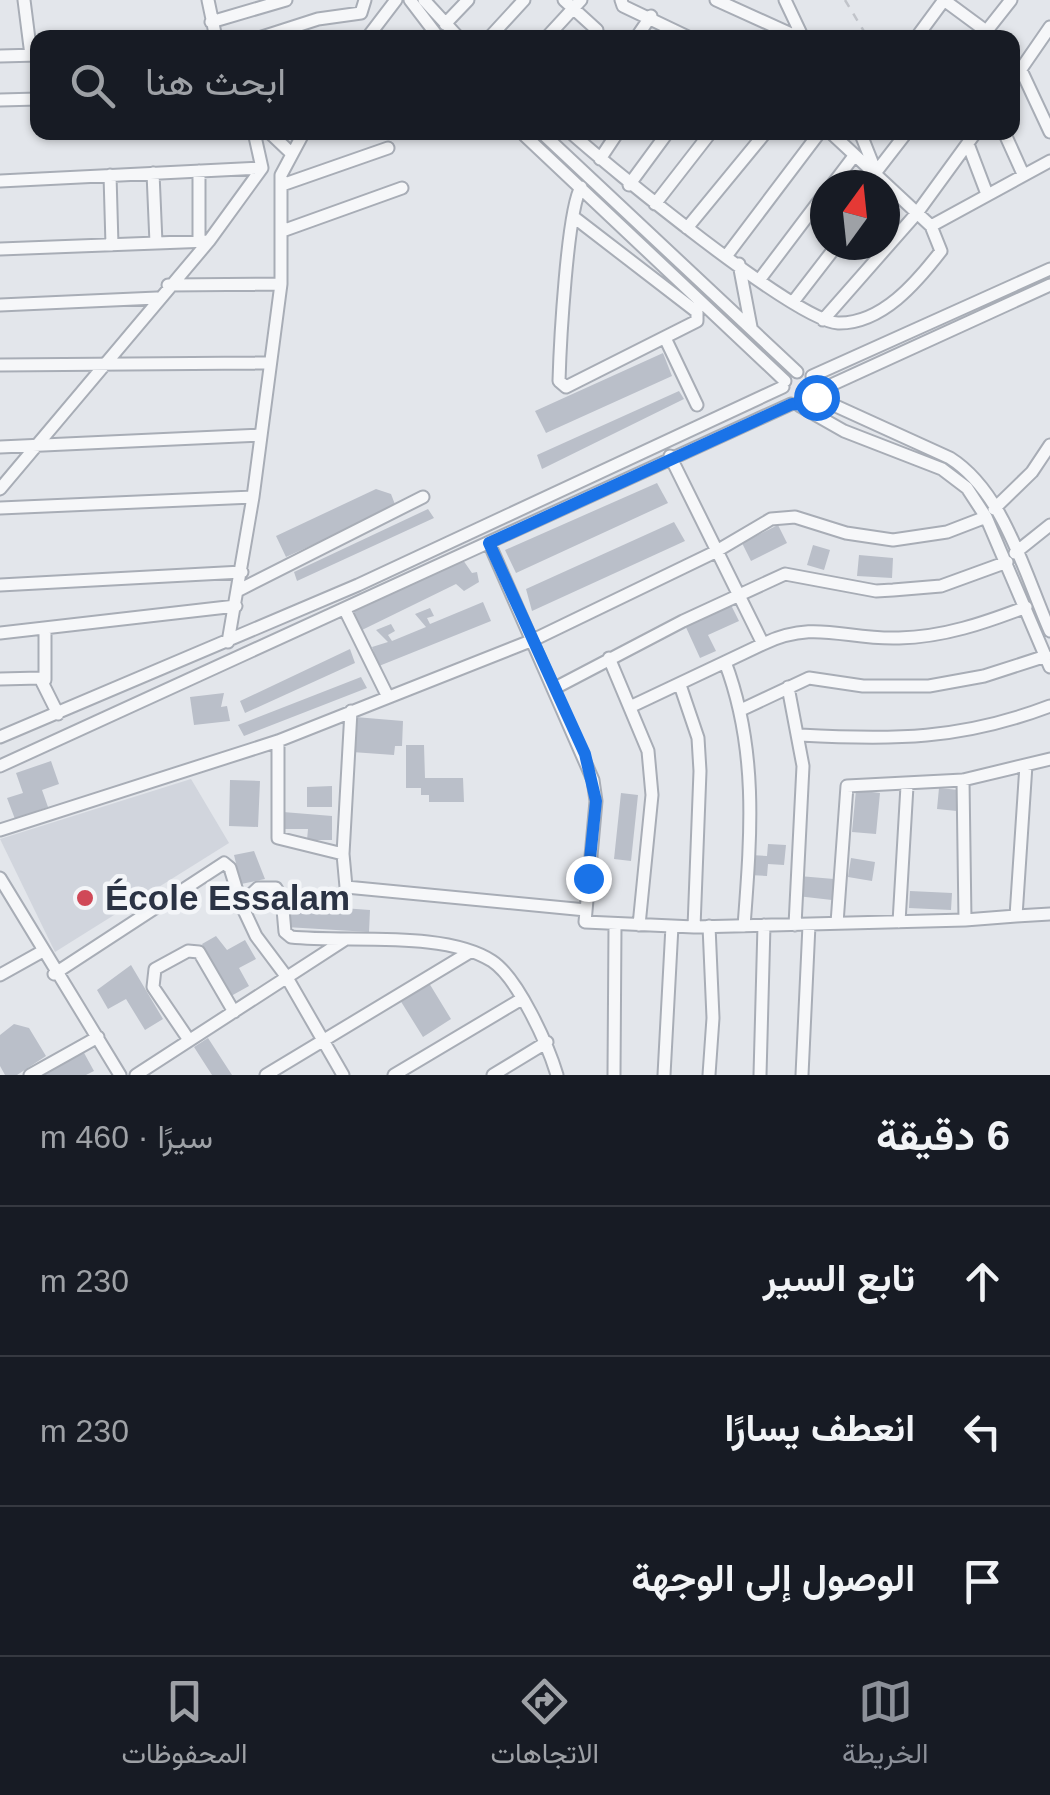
<!DOCTYPE html>
<html lang="ar">
<head>
<meta charset="utf-8">
<style>
	:root { --surface:#171b24; --page:#20242c; --text:#f1f3f6; --muted:#9ea1a6; --line:#363941; --accent:#8c9099 }
	body { margin:0; font-family:Arial,Vazirmatn,sans-serif; background:var(--page); color:var(--text); direction:rtl }
	.compass { position:absolute; left:810px; top:170px; width:90px; height:90px; border-radius:50%; background:var(--surface); box-shadow:0 2px 8px #0004; rotate:15deg }
	.stop { position:absolute; width:30px; height:30px; margin:-22px; border:8px solid #1a73e8; border-radius:50%; background:#fff }
	.stop.end { background:#1a73e8; border-color:#fff; box-shadow:0 2px 10px #0008 }
	.list { margin:0; padding:0; list-style:none }
	h2 { display:flex; justify-content:space-between; align-items:center; height:130px; margin:0; padding:0 40px; font-size:42px }
	h2 small { font-size:32px; font-weight:400; color:var(--muted) }
	.list li { display:grid; grid-template-columns:65px 1fr auto; gap:30px; align-items:center; box-sizing:border-box; height:150px; padding:0 40px; border-top:2px solid var(--line) }
	.list b { display:block; font-size:38px; white-space:nowrap }
	.list em { font-size:32px; font-style:normal; color:var(--muted) }
	.icon { flex:none; width:55px; height:55px; fill:none; stroke:currentColor; stroke-width:2; stroke-linecap:round; stroke-linejoin:round }
	.map { position:relative; flex:none; width:1050px; height:1075px; overflow:hidden; direction:ltr }
	.search { position:absolute; background:var(--surface); box-shadow:0 2px 8px #0004; left:30px; right:30px; top:30px; height:110px; display:flex; align-items:center; gap:25px; box-sizing:border-box; padding:0 35px; border-radius:20px; color:var(--muted); font-size:38px }
	.sheet { height:580px; background:var(--surface) }
	nav { display:flex; justify-content:space-around; align-items:center; box-sizing:border-box; height:140px; border-top:2px solid var(--line); background:var(--surface); font-size:28px; color:var(--muted) }
	nav a { display:grid; justify-items:center; gap:5px }
	nav .on { color:var(--accent) }
	.map>svg:first-child { display:block }
	.built { fill:#d1d5dd }
	.building { fill:#babfc9 }
	.lines { fill:none; stroke-linecap:round; stroke-linejoin:round }
	.minor-casing { stroke:#a8adb6; stroke-width:15 }
	.path { stroke:#c1c4ca; stroke-width:2.5; stroke-dasharray:8 8; stroke-linecap:butt }
	.minor { stroke:#f6f7f9; stroke-width:11 }
	.route { stroke:#1a73e8; stroke-width:12 }
	.poi-dot { fill:#d04958; stroke:#f3f5f8; stroke-width:4 }
	.labels { text-anchor:middle; stroke-width:9; stroke-linejoin:round; paint-order:stroke }
	.poi-label { font-size:35px; font-weight:bold; fill:#2b3344; stroke:#f3f5f8; text-anchor:start }
</style>
</head>
<body>
<div class="map">
<svg width="1050" height="1075" viewBox="0 0 1050 1075">
	<rect width="100%" height="100%" fill="#e3e6eb"/>
	<path class="built" d="M191 779 229 843 55 952 0 839Z"/>
	<path class="building" d="M663 353 672 376 546 433 535 411Z
		M679 391 684 399 542 469 537 455Z
		M657 483 668 503 516 573 505 550Z
		M376 489 391 494 396 507 286 557 276 536Z
		M428 509 434 518 297 581 294 572Z
		M674 522 685 541 532 611 526 589Z
		M778 525 787 543 751 561 742 543Z
		M813 545 830 550 824 570 807 565Z
		M859 555 893 558 892 578 857 576Z
		M463 560 472 573 477 572 479 582 464 591 456 584 362 630 353 612Z
		M483 602 491 621 379 666 372 647 388 642 376 630 391 624 395 631 388 635 392 641 426 627 415 614 430 608 434 616 427 618 430 624Z
		M730 603 739 621 708 635 716 651 700 658 684 623Z
		M350 649 355 663 245 713 240 701Z
		M361 677 367 688 244 736 238 725Z
		M224 693 221 707 227 706 230 721 194 725 190 697Z
		M355 717 403 721 402 746H395L394 755 352 752Z
		M406 745H424L425 778H463L464 802H429V795H421V788H406Z
		M51 761 59 784 42 790 48 807 15 819 7 798 23 793 16 773Z
		M230 780 260 781 258 827 229 826Z
		M332 786V807H307V787Z
		M939 788 959 790 957 811 937 809Z
		M856 790 880 793 876 834 852 832Z
		M621 793 638 795 631 861 614 859Z
		M283 812 332 816V840H307L308 829H283Z
		M768 844 786 845 784 865 768 864 767 876 749 875 750 855 767 856Z
		M254 851 265 879 241 884 234 855Z
		M851 858 875 862 872 881 848 877Z
		M799 876 834 879 832 900 797 896Z
		M910 891 952 893 951 910 909 908Z
		M287 904 370 910 369 932 286 927Z
		M216 936 227 950 245 940 256 959 239 968 249 986 231 996 202 944Z
		M131 965 163 1019 145 1030 126 999 108 1009 97 990Z
		M429 983 451 1019 423 1037 400 1000Z
		M14 1024 29 1028 46 1056 17 1075H5L0 1066V1035Z
		M208 1038 232 1075H212L194 1047Z
		M83 1051 94 1071 86 1075H39Z"/>
	<g class="lines">
		<g class="minor-casing">
			<path id="minor" d="M24 0 31 55
				M208 0 216 38
				M410 0 439 38
				M424 0 459 38
				M564 0 597 30 596 38
				M621 0 623 6 690 38
				M716 0 800 38
				M785 0 803 38
				M944 0 986 31
				M211 22 286 0
				M445 24 468 0
				M259 38 318 19 361 13 365 0
				M367 38 396 0
				M489 38 524 0
				M546 38 581 0
				M636 38 651 16
				M916 38 944 0
				M981 38 1011 0
				M0 56 38 55
				M1021 70 1050 132
				M1012 82 1050 27
				M0 100 38 99
				M269 132 290 152
				M521 132 785 381
				M541 132 797 372
				M570 132C609 167 796 321 838 323 882 324 917 282 941 251L931 226 830 132
				M860 132 876 172 907 132
				M1004 132 1023 174
				M968 144 987 194
				M600 159 618 132
				M199 171V241
				M153 173 156 243
				M110 175 112 245
				M0 181 262 168
				M282 185 388 148
				M629 185 668 132
				M832 185 854 156
				M655 204 711 132
				M575 218 697 312V321L566 387 559 381C560 346 567 211 581 187
				M931 226 1050 161
				M687 228 766 132
				M285 230 402 188
				M0 249 209 241
				M727 255 820 132
				M739 264 751 327
				M760 279 825 193
				M168 285 281 284
				M793 302 837 245
				M0 305 157 298
				M823 320 917 213 976 132
				M666 340 697 405
				M0 365 270 363
				M812 376 1050 269
				M818 391 1050 285
				M816 397 950 458C1004 492 1025 575 1050 631
				M800 406 844 431 942 469 967 488 986 517 1050 667
				M0 447 261 435
				M670 456 763 644C815 619 845 640 899 638 944 637 984 623 1026 607
				M0 489 209 241 262 168 254 132
				M0 508 253 497
				M994 509 1032 472 1050 445
				M489 543 593 780 596 801 585 922 694 927 965 920 963 780
				M1015 553 1050 525
				M0 585 242 572
				M239 590 423 497
				M345 610 388 697
				M0 633 236 606
				M228 642 253 497 281 284V175L304 132
				M609 658 648 751 652 795 639 925
				M725 662 763 644
				M0 679 40 678 58 714
				M45 680V631
				M680 685 698 738 700 771 694 927
				M788 687 803 766 795 925
				M555 688 683 621 785 574 876 591 893 590 941 586 1007 562
				M632 706 725 662C758 749 751 834 744 926
				M743 709 809 678 863 686H929L984 676 1046 656
				M351 711 343 854 346 887 586 910
				M800 735C893 740 961 740 1050 706
				M0 737 358 585 783 387
				M278 741V838L343 854
				M0 766 791 404
				M0 830 278 741 533 640 715 552 771 519 795 517 846 533 893 540 947 532 986 517
				M0 878 120 1075
				M241 904 256 936 286 976 343 1075
				M1016 916 1050 914
				M965 920 1016 916 1026 765
				M899 922 907 786
				M837 923 847 786 963 780 1050 759
				M54 974 224 863 230 868 241 904 258 888H276L282 898 285 932 291 937C347 943 444 930 492 961 518 978 548 1045 557 1075
				M0 975 43 951
				M189 1040 153 987 155 969 188 951 199 952 234 1012
				M30 1075 98 1037
				M136 1075 346 939
				M266 1075 470 952
				M394 1075 520 1000
				M493 1075 547 1042
				M614 1075 615 926
				M664 1075 672 926
				M709 1075 713 1018 709 926
				M760 1075 764 925
				M802 1075 809 925"/>
		</g>
		<path class="path" d="M845 0 868 38"/>
		<use href="#minor" class="minor"/>
	</g>
	<g class="lines">
		<path class="route" d="M588 878 596 801 585 754 489 543 792 404 807 405 816 397"/>
	</g>
	<circle class="poi-dot" cx="85" cy="898" r="10"/>
	<g class="labels">
		<g class="poi-label">
			<text x="105" y="910">École Essalam</text>
		</g>
	</g>
</svg>
<svg class="compass" viewBox="-18 -18 36 36"><path d="M0-13l5 13h-10z" fill="#e53935"/><path d="M0 13l5-13h-10z" fill="#9ea1a6"/></svg>
<div class="stop" style="left:816px;top:397px"></div>
<div class="stop end" style="left:588px;top:878px"></div>
<div class="search"><svg class="icon" aria-label="search" viewBox="0 0 24 24"><circle cx="10" cy="10" r="6"/><path d="M15 15l6 6"/></svg>ابحث هنا</div>
</div>
<section class="sheet">
<h2>6 دقيقة<small>سيرًا · 460 m</small></h2>
<ul class="list">
<li><svg class="icon" aria-label="ahead" viewBox="0 0 24 24"><path d="M12 20V5M6 11l6-6 6 6"/></svg><div><b>تابع السير</b></div><em>230 m</em></li>
<li><svg class="icon" aria-label="left" viewBox="0 0 24 24"><path d="M17 20v-9H6M10 6l-5 5 5 5"/></svg><div><b>انعطف يسارًا</b></div><em>230 m</em></li>
<li><svg class="icon" aria-label="arrive" viewBox="0 0 24 24"><path d="M6 21V4h12l-3 4 3 4H6"/></svg><div><b>الوصول إلى الوجهة</b></div></li>
</ul>
</section>
<nav>
<a class="on"><svg class="icon" aria-label="map" viewBox="0 0 24 24"><path d="M3 6l6-2 6 2 6-2v14l-6 2-6-2-6 2zM9 4v14M15 6v14"/></svg>الخريطة</a>
<a><svg class="icon" aria-label="directions" viewBox="0 0 24 24"><path d="M12 3l9 9-9 9-9-9zM9 14v-3h6M13 9l2 2-2 2"/></svg>الاتجاهات</a>
<a><svg class="icon" aria-label="saved" viewBox="0 0 24 24"><path d="M7 4h10v16l-5-4-5 4z"/></svg>المحفوظات</a>
</nav>
</body>
</html>
